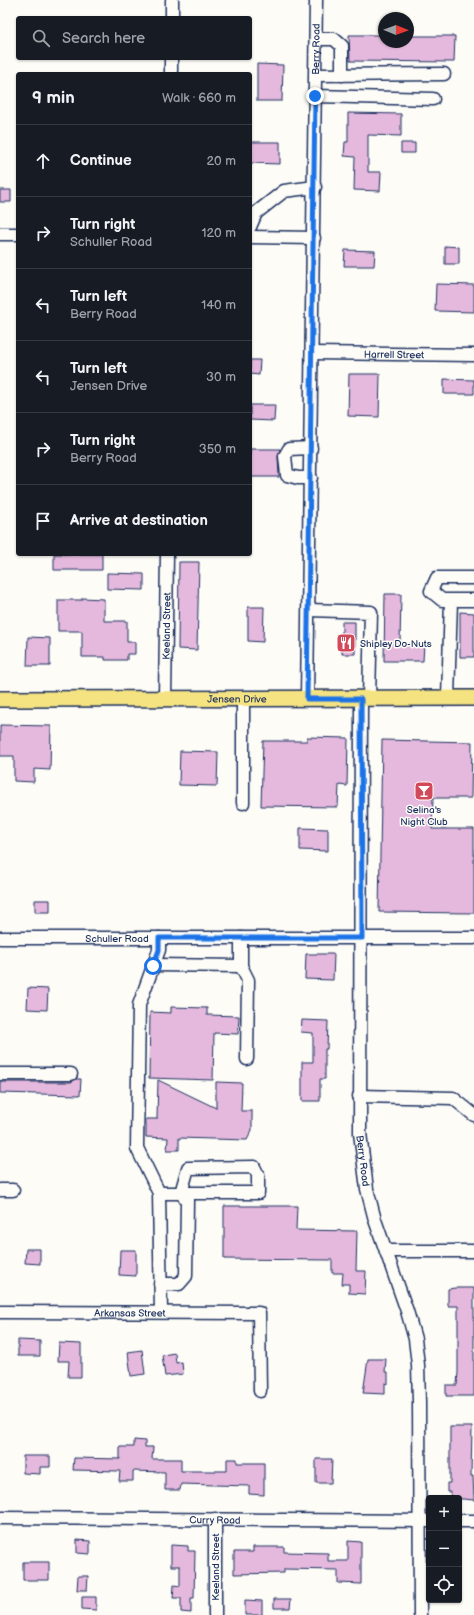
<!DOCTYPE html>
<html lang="en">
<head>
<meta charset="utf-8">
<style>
	:root { --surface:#171b24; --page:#242831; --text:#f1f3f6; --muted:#9ea1a6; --line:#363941 }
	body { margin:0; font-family:"Balsamiq Sans",sans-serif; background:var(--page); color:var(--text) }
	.controls { position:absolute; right:12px; bottom:12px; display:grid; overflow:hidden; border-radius:4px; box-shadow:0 1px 3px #0004 }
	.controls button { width:36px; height:36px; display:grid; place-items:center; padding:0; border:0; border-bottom:1px solid var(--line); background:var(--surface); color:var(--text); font:20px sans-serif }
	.compass { position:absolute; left:378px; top:12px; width:36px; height:36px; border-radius:50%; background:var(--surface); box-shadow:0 1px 3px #0004; rotate:91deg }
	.stop { position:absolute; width:12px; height:12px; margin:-9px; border:3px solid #1a73e8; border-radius:50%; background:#fff }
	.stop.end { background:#1a73e8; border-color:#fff; box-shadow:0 1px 4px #0008 }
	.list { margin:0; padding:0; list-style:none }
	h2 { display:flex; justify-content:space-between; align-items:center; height:52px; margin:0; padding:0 16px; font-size:17px }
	h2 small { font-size:13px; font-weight:400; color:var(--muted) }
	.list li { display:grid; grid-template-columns:26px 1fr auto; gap:12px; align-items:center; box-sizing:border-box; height:72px; padding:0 16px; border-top:1px solid var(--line) }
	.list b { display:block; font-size:15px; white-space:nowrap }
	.list p { margin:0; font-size:13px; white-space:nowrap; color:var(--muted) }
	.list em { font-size:13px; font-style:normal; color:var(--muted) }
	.icon { flex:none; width:22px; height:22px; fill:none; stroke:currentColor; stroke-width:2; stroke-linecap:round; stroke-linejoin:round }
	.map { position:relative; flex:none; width:474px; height:1615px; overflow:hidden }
	.search { position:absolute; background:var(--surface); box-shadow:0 1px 3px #0004; left:16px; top:16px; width:236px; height:44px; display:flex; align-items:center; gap:10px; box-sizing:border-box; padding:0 14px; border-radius:4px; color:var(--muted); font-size:15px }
	.panel { position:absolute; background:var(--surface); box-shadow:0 1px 3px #0004; left:16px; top:72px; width:236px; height:484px; border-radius:4px }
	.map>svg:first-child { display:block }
	.building { fill:#e5b9dd; stroke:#1b2f5e }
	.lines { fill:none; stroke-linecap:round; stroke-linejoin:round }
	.minor-casing { stroke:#1b2f5e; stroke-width:15 }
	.major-casing { stroke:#1b2f5e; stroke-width:18 }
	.minor { stroke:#fdfcf7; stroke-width:12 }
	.major { stroke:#f5e382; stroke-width:15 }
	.route { stroke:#1a73e8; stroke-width:5 }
	.labels { text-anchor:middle; stroke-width:3; stroke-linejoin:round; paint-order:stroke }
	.street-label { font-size:10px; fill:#1b2f5e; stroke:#fdfcf7 }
	.poi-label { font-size:10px; fill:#1b2f5e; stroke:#fdfcf7; text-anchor:start }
</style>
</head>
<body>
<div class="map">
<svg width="474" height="1615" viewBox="0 0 474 1615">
	<rect width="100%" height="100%" fill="#fdfcf7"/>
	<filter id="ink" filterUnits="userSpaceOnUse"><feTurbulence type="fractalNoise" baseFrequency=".025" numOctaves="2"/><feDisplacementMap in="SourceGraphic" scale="8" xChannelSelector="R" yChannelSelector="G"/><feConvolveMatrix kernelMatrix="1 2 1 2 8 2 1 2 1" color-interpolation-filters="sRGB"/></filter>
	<g filter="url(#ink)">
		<path class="building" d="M349 35H384V42H408V36H455L454 62 350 61Z
			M257 64 283 65 282 101H257Z
			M348 113 401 114V136L368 135V172H381L380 191 354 190 355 157 344 156 345 142H348Z
			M250 142H280V164L250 163Z
			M401 143H415V153H401Z
			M0 190H11V202H0Z
			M445 246 459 247V264H445Z
			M345 250 375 251 374 266H344Z
			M436 284 474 285V312L435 311Z
			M250 360H260L259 375 250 374Z
			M349 374H380L379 417 348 416Z
			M444 379 474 380V394H444Z
			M250 405H275L274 421 250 420Z
			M250 449H280L278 457 279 477H250Z
			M54 554H102V570H54Z
			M179 562H199L197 650 178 649Z
			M107 573 144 574V590L107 589Z
			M385 594H401L400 644H424L423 661H384Z
			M82 598 104 599V621H127V642H135V654H127V660H105V657H82V631H58V600H82Z
			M248 607H264L263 642 248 641Z
			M460 612 474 613V657H460Z
			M342 622H355V654H342Z
			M28 637 50 638V666H27Z
			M0 725 51 726 50 770 34 769V782L14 781V756H0Z
			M307 737 348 738 347 786 339 785 338 807 261 806 263 741H307Z
			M382 740 472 742 471 798H433L432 829H474V913L379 912Z
			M180 751 218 752 217 786 179 785Z
			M300 828 328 829V851L300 850Z
			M35 900H50V912H35Z
			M306 954H334L333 980 305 979Z
			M28 988 48 989 47 1010 27 1009Z
			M171 1007 207 1008V1015L239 1016 238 1034 214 1033 213 1080 149 1078 150 1012 171 1013Z
			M302 1020 328 1021 327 1049H325V1079H320V1101H302V1062H313V1033L301 1032Z
			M76 1079H81L80 1095 0 1093V1082H71Z
			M158 1080 216 1108V1082L242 1083 241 1111H252V1130L247 1140 179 1138V1150H167L168 1138 146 1137V1119H157Z
			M224 1206H297L296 1230 357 1231 356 1271H366L365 1294 349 1293V1284H342L343 1273H332V1260L224 1259Z
			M26 1249H40V1264L25 1263Z
			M120 1250H136V1276L119 1275Z
			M455 1288H474V1396H446V1385H457L458 1372V1306H448V1289Z
			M18 1340 40 1341V1356H18Z
			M59 1343 81 1344V1377H68L69 1361H58Z
			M142 1350 145 1374 131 1376 128 1352Z
			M175 1353 176 1363 182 1362 183 1374 165 1376 162 1355Z
			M368 1359H386L385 1372H388V1384L385 1383V1394L363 1393Z
			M450 1427H472L471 1476H473L474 1500 452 1498 451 1492H447V1483H450Z
			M134 1440 145 1441V1447H153L152 1459H181V1471H227V1459H237V1463H264V1495L249 1494V1486L181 1484 180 1490H165V1472L133 1471V1481H119L120 1471 73 1470 74 1458 120 1459V1447H134Z
			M23 1456H50V1467H40V1474L23 1473Z
			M316 1459H332L331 1483H316Z
			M77 1540 90 1541V1554L77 1553Z
			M348 1541 361 1542V1584L338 1583V1570L284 1569V1573L234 1574V1552H253V1547H284V1552L328 1553V1561H348Z
			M171 1545 188 1546V1551H195L194 1598H191V1613L181 1612V1598H173L174 1585 180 1586V1566H171Z
			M23 1562H49V1580H23Z
			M78 1576H88L87 1590H77Z
			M82 1597H96V1610L82 1609Z
			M274 1599H291L290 1608H274Z
			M245 1600 262 1601V1615H245Z"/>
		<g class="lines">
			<g class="minor-casing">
				<g id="minor">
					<path d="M172 18V0"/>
					<path d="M316 39H334L342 46V75"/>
					<path d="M171 74V58"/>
					<path d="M316 75 444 74"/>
					<path d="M315 96 433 99"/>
					<path d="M250 227 256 213 284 191 315 187"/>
					<path d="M0 234H18"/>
					<path d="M250 237 314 238"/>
					<path id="s1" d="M313 353 474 355"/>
					<path d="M311 478H298L287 475 285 456 289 449 311 448"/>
					<path d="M474 578H437L431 591 442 600H474"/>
					<path d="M309 610 371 612 369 699"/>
					<path d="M448 698 451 601"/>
					<path id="s2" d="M165 699 167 554"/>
					<path d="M243 699V803"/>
					<path id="s3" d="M307 699 316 0"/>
					<path id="s4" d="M361 699 360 1133 367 1189 375 1220 407 1311 415 1339 418 1365 419 1402 420 1615"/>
					<path id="s5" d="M0 938H474"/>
					<path d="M159 938V950L139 1005 137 1148 159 1193 161 1312"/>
					<path d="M241 938V966L248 980 247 1059"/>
					<path d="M153 965 241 966"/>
					<path d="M0 1074H71"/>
					<path d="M359 1096 453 1098 474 1115"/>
					<path d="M254 1167 258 1175V1193H181L188 1168Z"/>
					<path d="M0 1190H13"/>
					<path d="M159 1193H181L187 1200 186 1276 179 1284H160"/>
					<path d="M386 1251H474"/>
					<path id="s6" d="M0 1312 259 1313 260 1391"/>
					<path id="s7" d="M0 1518 429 1521"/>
					<path d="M459 1521H474"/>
					<path d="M215 1615V1519"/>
				</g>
			</g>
			<g class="major-casing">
				<g id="major">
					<path id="s8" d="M0 699 474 698"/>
				</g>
			</g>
			<use href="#minor" class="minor"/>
			<use href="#major" class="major"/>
		</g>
	</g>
	<g class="lines" filter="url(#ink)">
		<path class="route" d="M153 966 159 950V938H362L361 699H307L315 96"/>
	</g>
	<defs>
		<g id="restaurant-square" transform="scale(1)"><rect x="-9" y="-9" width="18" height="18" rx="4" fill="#d1495b" stroke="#fdfcf7"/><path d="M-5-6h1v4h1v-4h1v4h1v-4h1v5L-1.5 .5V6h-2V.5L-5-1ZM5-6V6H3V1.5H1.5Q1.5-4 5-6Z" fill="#fff"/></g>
		<g id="bar-square" transform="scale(1)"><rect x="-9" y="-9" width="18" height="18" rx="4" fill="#d1495b" stroke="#fdfcf7"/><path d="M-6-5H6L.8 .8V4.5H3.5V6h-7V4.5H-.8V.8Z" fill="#fff"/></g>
	</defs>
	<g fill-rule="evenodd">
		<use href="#restaurant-square" x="346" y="643"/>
		<use href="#bar-square" x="424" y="791"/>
	</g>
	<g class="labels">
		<g class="street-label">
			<text dy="4" stroke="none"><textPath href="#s3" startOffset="650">Berry Road</textPath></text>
			<text dy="4" stroke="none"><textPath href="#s1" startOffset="81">Harrell Street</textPath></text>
			<text dy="4" stroke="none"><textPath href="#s2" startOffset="73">Keeland Street</textPath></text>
			<text dy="4" stroke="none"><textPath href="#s8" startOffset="237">Jensen Drive</textPath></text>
			<text dy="4" stroke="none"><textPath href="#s5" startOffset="117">Schuller Road</textPath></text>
			<text dy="4" stroke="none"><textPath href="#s4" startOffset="462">Berry Road</textPath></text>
			<text dy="4" stroke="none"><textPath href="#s6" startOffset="130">Arkansas Street</textPath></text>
			<text dy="4" stroke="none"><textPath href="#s7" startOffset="215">Curry Road</textPath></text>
			<text transform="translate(215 1567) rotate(-90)" y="4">Keeland Street</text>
		</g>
		<g class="poi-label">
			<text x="360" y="647">Shipley Do-Nuts</text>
			<text x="424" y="813" text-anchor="middle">Selina's<tspan x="424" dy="12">Night Club</tspan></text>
		</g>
	</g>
</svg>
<div class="controls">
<button>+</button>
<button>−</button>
<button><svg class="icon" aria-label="locate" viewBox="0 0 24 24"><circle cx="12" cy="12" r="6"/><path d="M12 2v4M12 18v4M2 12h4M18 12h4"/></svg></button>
</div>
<svg class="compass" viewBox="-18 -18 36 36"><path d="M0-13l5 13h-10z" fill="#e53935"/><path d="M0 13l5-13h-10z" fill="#9ea1a6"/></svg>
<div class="stop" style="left:153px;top:966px"></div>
<div class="stop end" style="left:315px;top:96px"></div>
<div class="search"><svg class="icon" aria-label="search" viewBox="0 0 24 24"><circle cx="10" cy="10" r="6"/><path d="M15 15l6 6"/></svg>Search here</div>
<section class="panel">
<h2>9 min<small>Walk · 660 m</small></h2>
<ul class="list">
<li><svg class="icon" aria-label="ahead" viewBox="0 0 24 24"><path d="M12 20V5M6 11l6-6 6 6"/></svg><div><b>Continue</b></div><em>20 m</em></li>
<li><svg class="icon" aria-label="right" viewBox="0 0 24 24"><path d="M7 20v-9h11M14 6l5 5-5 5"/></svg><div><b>Turn right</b><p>Schuller Road</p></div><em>120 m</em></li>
<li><svg class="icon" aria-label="left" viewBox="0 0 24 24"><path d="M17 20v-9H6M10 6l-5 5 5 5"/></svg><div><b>Turn left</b><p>Berry Road</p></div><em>140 m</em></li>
<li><svg class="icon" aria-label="left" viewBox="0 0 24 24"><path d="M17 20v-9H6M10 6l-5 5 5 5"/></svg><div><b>Turn left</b><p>Jensen Drive</p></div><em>30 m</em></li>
<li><svg class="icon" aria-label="right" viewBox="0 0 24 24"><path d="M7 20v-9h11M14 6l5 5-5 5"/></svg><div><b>Turn right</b><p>Berry Road</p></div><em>350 m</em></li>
<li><svg class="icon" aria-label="arrive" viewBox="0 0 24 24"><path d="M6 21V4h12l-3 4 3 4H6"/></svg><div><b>Arrive at destination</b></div></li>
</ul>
</section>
</div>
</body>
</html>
